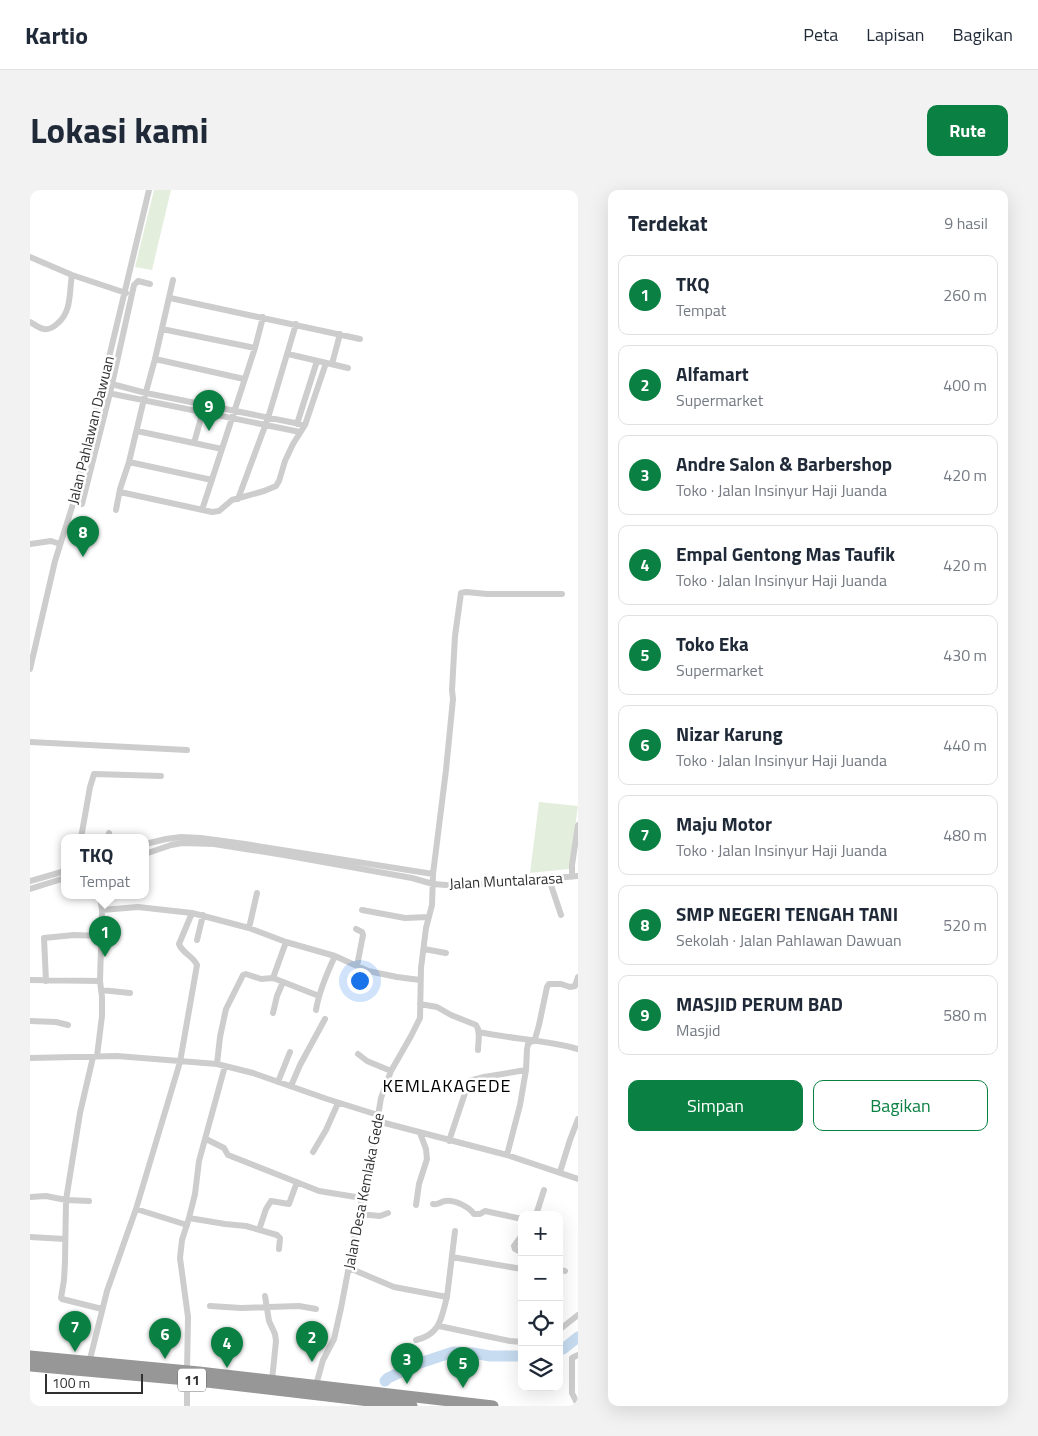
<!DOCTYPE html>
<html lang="id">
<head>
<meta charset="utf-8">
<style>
	:root { --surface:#fff; --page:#f2f2f3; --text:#1f2937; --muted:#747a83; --line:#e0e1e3; --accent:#0b8043 }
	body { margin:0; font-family:"Titillium Web",sans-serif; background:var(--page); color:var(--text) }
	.controls { position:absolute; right:15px; bottom:15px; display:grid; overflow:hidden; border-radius:10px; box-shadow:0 5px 20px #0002 }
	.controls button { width:45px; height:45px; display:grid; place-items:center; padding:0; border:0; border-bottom:1px solid var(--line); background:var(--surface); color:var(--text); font:25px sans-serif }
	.scale { position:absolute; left:15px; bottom:12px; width:98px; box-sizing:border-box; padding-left:5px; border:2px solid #303030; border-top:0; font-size:14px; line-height:18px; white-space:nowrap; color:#303030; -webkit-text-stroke:4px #fff; paint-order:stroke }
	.you { position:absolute; left:329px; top:790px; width:18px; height:18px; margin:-12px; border:4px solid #fff; border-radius:50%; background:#1a73e8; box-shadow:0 0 0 8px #1a73e833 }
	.badge { display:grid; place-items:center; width:32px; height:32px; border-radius:50%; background:var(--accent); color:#fff; font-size:16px; font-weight:700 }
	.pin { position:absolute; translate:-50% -41px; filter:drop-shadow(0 1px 2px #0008) }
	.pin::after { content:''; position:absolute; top:26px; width:18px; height:15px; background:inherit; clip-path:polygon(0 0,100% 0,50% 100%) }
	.popup { position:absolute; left:31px; top:644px; width:88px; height:65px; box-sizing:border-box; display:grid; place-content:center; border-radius:10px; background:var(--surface); filter:drop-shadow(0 1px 4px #0005); font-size:16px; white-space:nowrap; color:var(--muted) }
	.popup b { font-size:19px; color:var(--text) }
	.popup::after { content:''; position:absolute; left:50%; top:100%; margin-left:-10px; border:10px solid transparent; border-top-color:var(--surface) }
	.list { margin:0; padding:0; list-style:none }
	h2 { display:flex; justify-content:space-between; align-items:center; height:65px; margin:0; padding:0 20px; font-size:21px }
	h2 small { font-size:16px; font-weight:400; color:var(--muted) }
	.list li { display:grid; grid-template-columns:32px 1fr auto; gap:15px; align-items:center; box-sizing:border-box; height:80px; margin:0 10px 10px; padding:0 10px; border:1px solid var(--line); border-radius:10px }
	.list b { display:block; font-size:19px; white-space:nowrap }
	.list p { margin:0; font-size:16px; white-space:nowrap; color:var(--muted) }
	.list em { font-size:16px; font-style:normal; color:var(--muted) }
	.actions { display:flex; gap:10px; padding:15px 20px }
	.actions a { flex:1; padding:11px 0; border:1px solid var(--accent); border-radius:10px; text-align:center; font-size:18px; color:var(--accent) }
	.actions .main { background:var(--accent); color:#fff }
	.icon { flex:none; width:28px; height:28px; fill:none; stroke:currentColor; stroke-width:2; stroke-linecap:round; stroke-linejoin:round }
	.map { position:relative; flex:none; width:548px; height:1216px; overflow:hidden; border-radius:10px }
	header { display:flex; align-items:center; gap:30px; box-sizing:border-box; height:70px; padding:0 25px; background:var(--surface); border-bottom:1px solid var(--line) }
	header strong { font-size:24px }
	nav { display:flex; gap:28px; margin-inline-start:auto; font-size:18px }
	.intro { display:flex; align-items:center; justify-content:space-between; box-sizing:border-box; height:120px; padding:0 30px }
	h1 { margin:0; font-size:35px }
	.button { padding:12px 22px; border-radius:10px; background:var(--accent); color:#fff; font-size:18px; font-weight:700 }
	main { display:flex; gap:30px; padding:0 30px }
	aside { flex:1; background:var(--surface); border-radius:10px; box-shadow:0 5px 20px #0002 }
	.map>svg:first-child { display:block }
	.green { fill:#e4eedc }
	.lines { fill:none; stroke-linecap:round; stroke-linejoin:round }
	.river { stroke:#c7dcf0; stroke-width:11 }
	.street { stroke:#cdcdcd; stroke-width:6 }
	.highway { stroke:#979797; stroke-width:11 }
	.labels { text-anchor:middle; stroke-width:5; stroke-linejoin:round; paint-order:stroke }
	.shield { fill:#fff; stroke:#6e6e6e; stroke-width:1 }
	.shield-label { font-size:14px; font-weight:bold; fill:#303030 }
	.street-label { font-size:15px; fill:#303030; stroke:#fff }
	.quarter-label { font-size:18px; letter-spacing:1px; fill:#000; stroke:#fff }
</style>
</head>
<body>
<header>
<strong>Kartio</strong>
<nav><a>Peta</a><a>Lapisan</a><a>Bagikan</a></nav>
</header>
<div class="intro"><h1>Lokasi kami</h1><a class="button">Rute</a></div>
<main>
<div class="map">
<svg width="548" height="1216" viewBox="0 0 548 1216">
	<rect width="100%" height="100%" fill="#fff"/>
	<path class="green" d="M124 0H141L122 80 105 77Z
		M509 612 548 616 539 679 500 683Z"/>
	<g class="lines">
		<path class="river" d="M529 1159H533L548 1147
			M355 1191 358 1188 390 1173 423 1162 443 1163 460 1166H492"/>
		<path class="street" d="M0 67 42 85 96 103
			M140 108 330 149
			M0 132C4 134 9 138 14 139 20 140 24 137 28 133 42 121 39 102 42 85
			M132 139 225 158
			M258 164 318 178
			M125 169 214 189
			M302 174 310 144
			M78 193 116 203 275 235
			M78 203 270 242
			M267 234 287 171
			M107 241 192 259
			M164 253 173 221
			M99 272 182 290
			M90 302 182 322 189 321 202 310 234 301 246 296 249 291 255 271 263 254 275 235 296 173
			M208 309 238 228 266 134
			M52 314 80 203 104 95 108 91 120 94
			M86 320 90 299 99 272 114 209 125 169 143 90
			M172 320 225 158 233 127
			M0 354 21 351 30 354
			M0 479 25 371 43 314 71 201 119 0
			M0 552 157 560
			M51 648 60 597 64 584 131 586
			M78 648 79 643
			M115 654 136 649 151 647 171 648 215 654 403 684 402 715 396 738 391 778 390 828 381 846 361 881 351 908 341 967 332 1008 311 1118 304 1149 293 1170 286 1195
			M115 664 141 655 152 653 184 654 254 665 382 688 403 694 429 696 548 686
			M403 684 416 580 423 509 422 500 425 446 431 403 436 402 457 404H532
			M542 687V675L548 635
			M519 689 531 725
			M0 691 35 681
			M0 699 35 688
			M72 720 108 717 162 723 219 738 256 752 305 766 338 781 367 787 390 790
			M332 720 375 728 399 727
			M219 738 227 703
			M326 739 332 742 333 745 327 776
			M167 750 173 725
			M394 759 416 763
			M243 788 256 752
			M0 790 70 791
			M16 791 14 748 44 745 72 746
			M71 800 100 803
			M390 814 407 817 421 825 446 835C451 842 448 852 448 860
			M286 820C289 801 297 783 305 766
			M243 823 247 806 253 792
			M0 831 26 832 38 835
			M449 842C482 849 516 850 548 859
			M328 864 337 871 361 881
			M67 866 72 826V807L70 791 72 720 70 706
			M63 867 50 923 36 1010 35 1072 34 1090 31 1108 32 1109 72 1119
			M0 868 87 866 187 874 223 883 297 909 348 925
			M187 874 190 847 196 819 213 785 216 784 231 789 243 788 289 806
			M248 892 260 862
			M261 896 270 875 295 829
			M347 931 477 965 548 989
			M176 949 194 958 198 965 289 1001 332 1008
			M419 951 439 891 454 887 496 880
			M283 962 296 940 308 913
			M477 965 490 915 496 880 497 859 498 854 505 849 509 835 517 797 519 794H531L540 797 545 796 548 787
			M530 982 540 950 548 929
			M0 1007 16 1006 36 1010 59 1011
			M403 1014C408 1015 410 1012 415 1011 424 1009 439 1017 444 1024H450L455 1021 492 1029
			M386 1015 389 994 397 969 396 959 390 943
			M106 1019 157 1035
			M329 1024 350 1026 358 1023
			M506 1025 514 1000
			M159 1028 195 1034 216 1036 247 1045 250 1048 249 1059
			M229 1040 236 1019 241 1011 259 1014 267 992
			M492 1045 484 1056 485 1059 492 1063
			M0 1047 35 1049
			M422 1067 492 1079
			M319 1078 364 1097 417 1107 425 1041
			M529 1079 535 1081
			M235 1106 239 1131 245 1144 246 1151 242 1190
			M180 1116 211 1118 269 1116 286 1119
			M409 1136 480 1151 492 1152
			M529 1140 548 1125
			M386 1150C411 1144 411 1128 417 1107
			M548 1165 542 1168V1203L548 1215
			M59 1173 77 1101 106 1019 150 872 167 775C163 766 152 763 149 754L162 723
			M157 1181 158 1127 150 1068 152 1050 159 1028 165 1004 169 971 195 876
			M157 1190V1216"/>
		<path class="highway" d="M0 1166 169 1182 463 1216
			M0 1176 168 1191 382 1216"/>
	</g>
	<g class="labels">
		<rect class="shield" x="148" y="1178.5" width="28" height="23" rx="4"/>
		<g class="shield-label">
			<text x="162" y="1195">11</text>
		</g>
		<g class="street-label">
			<text transform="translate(61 240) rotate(-76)" y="5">Jalan Pahlawan Dawuan</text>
			<text transform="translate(476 691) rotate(-3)" y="5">Jalan Muntalarasa</text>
			<text transform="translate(334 1001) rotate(-79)" y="5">Jalan Desa Kemlaka Gede</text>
		</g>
		<g class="quarter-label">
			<text x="417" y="902">KEMLAKAGEDE</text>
		</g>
	</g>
</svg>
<div class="controls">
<button>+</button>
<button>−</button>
<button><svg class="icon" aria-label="locate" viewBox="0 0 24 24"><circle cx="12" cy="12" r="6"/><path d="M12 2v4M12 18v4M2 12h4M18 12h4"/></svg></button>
<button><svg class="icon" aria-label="layers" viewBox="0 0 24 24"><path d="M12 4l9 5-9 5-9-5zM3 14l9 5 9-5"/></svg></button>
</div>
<div class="scale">100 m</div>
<div class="you"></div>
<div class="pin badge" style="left:75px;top:767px">1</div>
<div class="popup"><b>TKQ</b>Tempat</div>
<div class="pin badge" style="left:282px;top:1172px">2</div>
<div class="pin badge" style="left:377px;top:1194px">3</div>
<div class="pin badge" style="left:197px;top:1178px">4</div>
<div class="pin badge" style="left:433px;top:1198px">5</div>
<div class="pin badge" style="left:135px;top:1169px">6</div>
<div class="pin badge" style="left:45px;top:1162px">7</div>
<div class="pin badge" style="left:53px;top:367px">8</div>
<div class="pin badge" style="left:179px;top:241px">9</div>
</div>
<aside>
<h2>Terdekat<small>9 hasil</small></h2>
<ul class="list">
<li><span class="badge">1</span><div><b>TKQ</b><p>Tempat</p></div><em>260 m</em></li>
<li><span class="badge">2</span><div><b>Alfamart</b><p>Supermarket</p></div><em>400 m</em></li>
<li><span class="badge">3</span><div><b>Andre Salon &amp; Barbershop</b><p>Toko · Jalan Insinyur Haji Juanda</p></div><em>420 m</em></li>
<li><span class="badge">4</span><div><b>Empal Gentong Mas Taufik</b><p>Toko · Jalan Insinyur Haji Juanda</p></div><em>420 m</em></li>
<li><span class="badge">5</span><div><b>Toko Eka</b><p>Supermarket</p></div><em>430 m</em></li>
<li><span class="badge">6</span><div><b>Nizar Karung</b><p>Toko · Jalan Insinyur Haji Juanda</p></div><em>440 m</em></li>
<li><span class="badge">7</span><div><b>Maju Motor</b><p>Toko · Jalan Insinyur Haji Juanda</p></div><em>480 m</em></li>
<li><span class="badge">8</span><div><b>SMP NEGERI TENGAH TANI</b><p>Sekolah · Jalan Pahlawan Dawuan</p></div><em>520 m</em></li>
<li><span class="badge">9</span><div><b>MASJID PERUM BAD</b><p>Masjid</p></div><em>580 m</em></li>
</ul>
<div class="actions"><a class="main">Simpan</a><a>Bagikan</a></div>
</aside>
</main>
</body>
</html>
